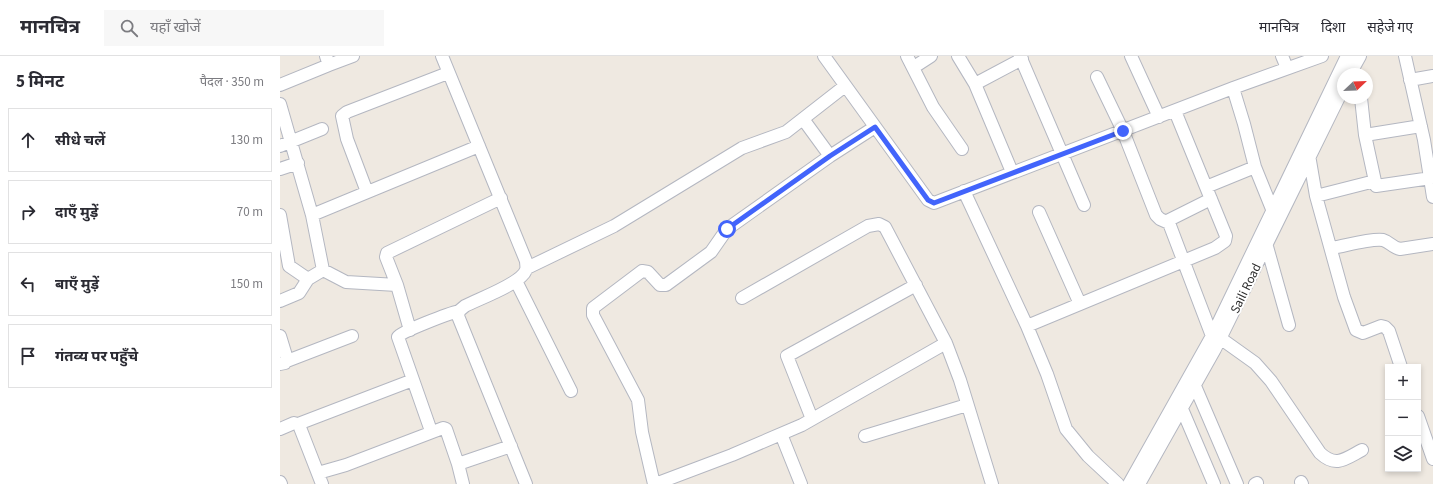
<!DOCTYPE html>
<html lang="hi">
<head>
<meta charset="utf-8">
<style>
	:root { --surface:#fff; --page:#f7f7f7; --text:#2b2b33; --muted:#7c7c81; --line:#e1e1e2 }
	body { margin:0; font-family:"Source Sans 3","Noto Sans Devanagari",sans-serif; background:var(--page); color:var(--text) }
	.controls { position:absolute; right:12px; bottom:12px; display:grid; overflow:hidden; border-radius:0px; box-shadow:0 2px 6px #0003 }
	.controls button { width:36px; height:36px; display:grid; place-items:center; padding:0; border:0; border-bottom:1px solid var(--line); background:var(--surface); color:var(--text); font:20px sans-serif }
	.compass { position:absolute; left:1057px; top:12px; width:36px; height:36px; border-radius:50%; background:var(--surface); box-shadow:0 2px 6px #0003; rotate:67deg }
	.stop { position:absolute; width:12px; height:12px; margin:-9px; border:3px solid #4264fb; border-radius:50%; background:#fff }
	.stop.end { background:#4264fb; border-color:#fff; box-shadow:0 1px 4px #0008 }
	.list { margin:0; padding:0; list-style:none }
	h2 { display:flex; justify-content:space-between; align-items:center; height:52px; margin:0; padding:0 16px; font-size:17px }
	h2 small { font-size:13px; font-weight:400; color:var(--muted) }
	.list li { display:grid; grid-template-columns:26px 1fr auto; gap:12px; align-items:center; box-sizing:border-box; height:64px; margin:0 8px 8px; padding:0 8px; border:1px solid var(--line); border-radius:0px }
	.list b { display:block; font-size:15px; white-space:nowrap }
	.list em { font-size:13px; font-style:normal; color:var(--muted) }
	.icon { flex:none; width:22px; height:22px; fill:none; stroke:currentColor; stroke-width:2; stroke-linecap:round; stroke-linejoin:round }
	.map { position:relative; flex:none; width:1153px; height:428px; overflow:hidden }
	header { display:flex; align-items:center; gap:24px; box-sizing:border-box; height:56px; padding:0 20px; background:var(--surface); border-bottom:1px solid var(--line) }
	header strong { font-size:19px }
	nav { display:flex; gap:22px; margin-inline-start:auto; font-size:14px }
	.search { width:280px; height:36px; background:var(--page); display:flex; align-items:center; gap:10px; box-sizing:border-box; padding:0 14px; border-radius:0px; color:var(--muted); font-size:15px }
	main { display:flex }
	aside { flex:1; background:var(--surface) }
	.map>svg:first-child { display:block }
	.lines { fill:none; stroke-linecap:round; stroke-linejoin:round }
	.minor-casing { stroke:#b4b7c1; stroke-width:14 }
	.minor { stroke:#fff; stroke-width:12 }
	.route { stroke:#4264fb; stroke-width:5 }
	.labels { text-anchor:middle; stroke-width:4; stroke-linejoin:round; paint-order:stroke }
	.street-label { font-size:13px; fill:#2e2e2e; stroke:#fff }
</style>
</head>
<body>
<header>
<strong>मानचित्र</strong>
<div class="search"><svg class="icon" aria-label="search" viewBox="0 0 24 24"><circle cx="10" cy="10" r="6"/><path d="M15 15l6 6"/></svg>यहाँ खोजें</div>
<nav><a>मानचित्र</a><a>दिशा</a><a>सहेजे गए</a></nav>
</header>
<main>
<aside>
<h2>5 मिनट<small>पैदल · 350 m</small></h2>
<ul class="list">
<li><svg class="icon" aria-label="ahead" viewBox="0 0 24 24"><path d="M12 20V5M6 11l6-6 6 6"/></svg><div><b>सीधे चलें</b></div><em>130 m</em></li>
<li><svg class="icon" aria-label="right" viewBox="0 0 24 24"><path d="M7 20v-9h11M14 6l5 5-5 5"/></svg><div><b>दाएँ मुड़ें</b></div><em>70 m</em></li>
<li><svg class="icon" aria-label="left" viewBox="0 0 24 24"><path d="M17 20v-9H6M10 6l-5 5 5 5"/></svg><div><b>बाएँ मुड़ें</b></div><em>150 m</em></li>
<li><svg class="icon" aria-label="arrive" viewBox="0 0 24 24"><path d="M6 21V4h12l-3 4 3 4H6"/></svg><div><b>गंतव्य पर पहुँचे</b></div></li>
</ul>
</aside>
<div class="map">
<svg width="1153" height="428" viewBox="0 0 1153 428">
	<rect width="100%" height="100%" fill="#efe9e1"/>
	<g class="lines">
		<g class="minor-casing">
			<path id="minor" d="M162 0 246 205C246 208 247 211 246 214 241 228 198 243 185 250L179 255 178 260 246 428
				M544 0 648 144 654 147 953 32 1042 0
				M627 0 653 51 682 93
				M678 0 695 28 732 116
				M740 0 804 149
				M851 0 879 61
				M1002 0 1007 12
				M1125 0 1144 84 1153 141
				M49 9 73 0
				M634 11 651 0
				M1070 18 1080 0
				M817 21 843 75 876 159 880 163 889 167 932 280
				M1130 24 1153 20
				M695 28 742 3
				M0 29 49 9 46 0
				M953 32 964 68 975 111 992 153
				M1081 42 1085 79 1096 130 1151 122
				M0 48 32 159 43 214
				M523 63 550 100
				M1085 79 1141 70
				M0 90 42 73
				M1029 99 1036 140 1064 241 1076 274 1083 277 1101 270 1105 271 1109 275 1121 311
				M0 113 18 107
				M926 131 975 111
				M684 135 747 270 767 318 786 373 808 400 838 428
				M87 136 67 83 62 60 67 56 168 17
				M1036 140 1095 125
				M759 156 800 248
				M0 159 9 210 28 223
				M32 159 199 90
				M887 165 931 143
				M986 187 1009 269
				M1052 192C1065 190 1091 182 1103 184 1110 186 1113 192 1120 193L1153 188
				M247 212 334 170 462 92 506 76 565 30
				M236 225 291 335
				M462 242 588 170 599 168 605 171 666 287 680 324 712 428
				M0 245 19 237 28 223 43 214 66 226 117 229
				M747 270 935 192 945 185 946 180 895 55
				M130 274 117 229 106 201 107 197 221 142
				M0 280 7 303 5 307 0 308
				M940 282 975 307 991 325 1040 397C1056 412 1065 403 1082 394
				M7 305 72 280
				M915 330 957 428
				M902 353 934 428
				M1138 360 1153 403
				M532 363 507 300 636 229
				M18 368 133 324
				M0 373 14 367 19 369 42 428
				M151 375 118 281C122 275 170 257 179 255
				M501 378 521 428
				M585 380 687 349
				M178 408 183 428
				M38 417 66 409 163 372 166 373 178 408 231 390
				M0 426 1 428
				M1021 426 1022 428
				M374 428 362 376 358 344 313 259V252L362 215 368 216 380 229H386L431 196 447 173 550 100 595 71
				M375 428 452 399 522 369 666 287
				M849 428 932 280 1067 0
				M859 428 935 293 1063 33
				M975 428 977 427"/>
		</g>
		<use href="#minor" class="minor"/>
	</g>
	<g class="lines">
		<path class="route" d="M447 173 550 100 595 71 648 144 654 147 843 75"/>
	</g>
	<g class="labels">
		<g class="street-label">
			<text transform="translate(965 232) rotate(-64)" y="5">Saili Road</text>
		</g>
	</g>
</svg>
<div class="controls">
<button>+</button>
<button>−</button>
<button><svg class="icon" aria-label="layers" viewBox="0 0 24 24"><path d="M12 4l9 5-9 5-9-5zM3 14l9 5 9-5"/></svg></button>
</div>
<svg class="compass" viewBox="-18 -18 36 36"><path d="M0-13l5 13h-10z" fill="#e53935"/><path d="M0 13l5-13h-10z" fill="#7c7c81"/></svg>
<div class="stop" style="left:447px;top:173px"></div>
<div class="stop end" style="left:843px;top:75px"></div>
</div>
</main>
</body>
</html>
